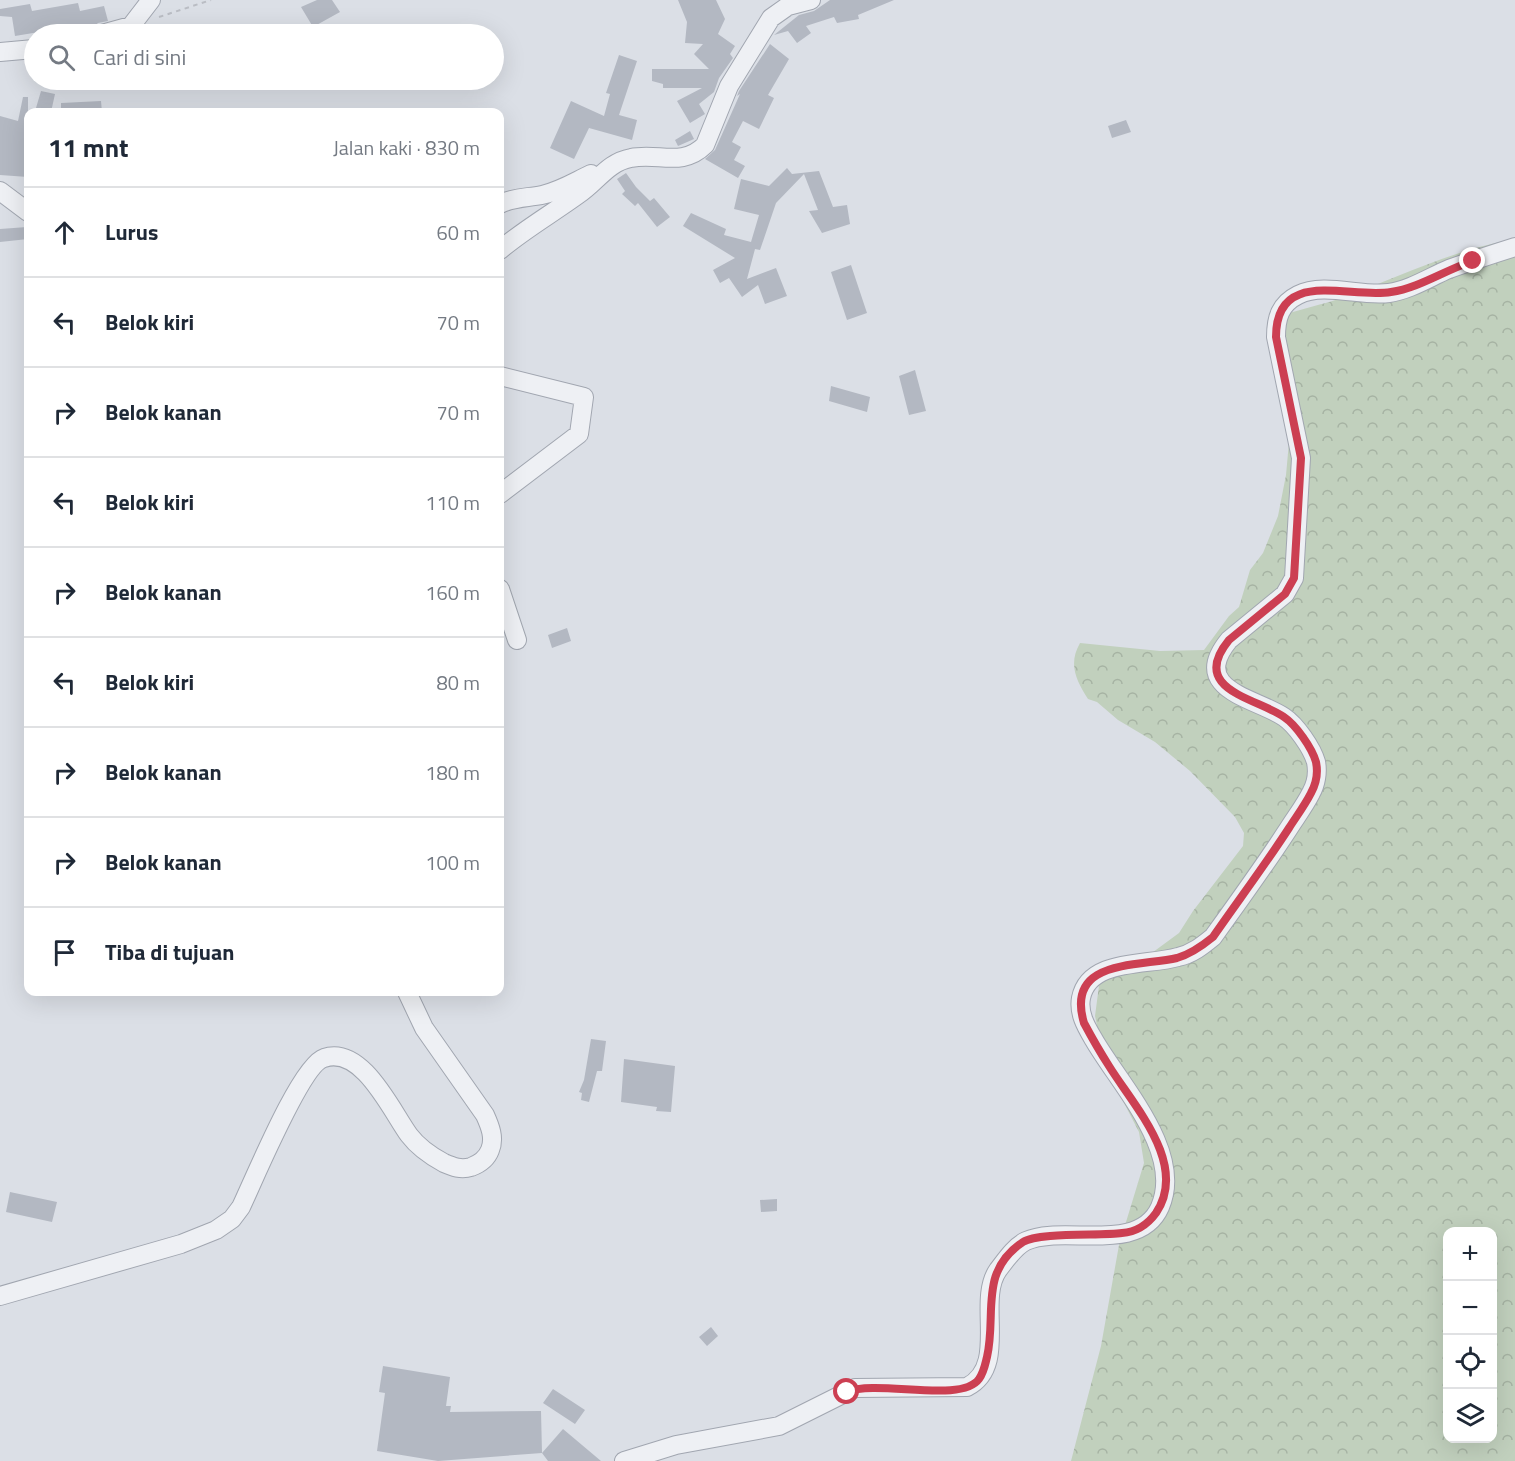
<!DOCTYPE html>
<html lang="id">
<head>
<meta charset="utf-8">
<style>
	:root { --surface:#fff; --page:#f6f6f7; --text:#1f2937; --muted:#747a83; --line:#e0e1e3 }
	body { margin:0; font-family:"Titillium Web",sans-serif; background:var(--page); color:var(--text) }
	.controls { position:absolute; right:18px; bottom:18px; display:grid; overflow:hidden; border-radius:12px; box-shadow:0 6px 24px #0002 }
	.controls button { width:54px; height:54px; display:grid; place-items:center; padding:0; border:0; border-bottom:2px solid var(--line); background:var(--surface); color:var(--text); font:30px sans-serif }
	.stop { position:absolute; width:18px; height:18px; margin:-14px; border:4px solid #cc3f52; border-radius:50%; background:#fff }
	.stop.end { background:#cc3f52; border-color:#fff; box-shadow:0 2px 6px #0008 }
	.list { margin:0; padding:0; list-style:none }
	h2 { display:flex; justify-content:space-between; align-items:center; height:78px; margin:0; padding:0 24px; font-size:26px }
	h2 small { font-size:20px; font-weight:400; color:var(--muted) }
	.list li { display:grid; grid-template-columns:39px 1fr auto; gap:18px; align-items:center; box-sizing:border-box; height:90px; padding:0 24px; border-top:2px solid var(--line) }
	.list b { display:block; font-size:22px; white-space:nowrap }
	.list em { font-size:20px; font-style:normal; color:var(--muted) }
	.icon { flex:none; width:33px; height:33px; fill:none; stroke:currentColor; stroke-width:2; stroke-linecap:round; stroke-linejoin:round }
	.map { position:relative; flex:none; width:1515px; height:1461px; overflow:hidden }
	.search { position:absolute; background:var(--surface); box-shadow:0 6px 24px #0002; left:24px; top:24px; width:480px; height:66px; display:flex; align-items:center; gap:15px; box-sizing:border-box; padding:0 21px; border-radius:33px; color:var(--muted); font-size:22px }
	.panel { position:absolute; background:var(--surface); box-shadow:0 6px 24px #0002; left:24px; top:108px; width:480px; height:888px; border-radius:12px }
	.map>svg:first-child { display:block }
	.forest { fill:url(#forest-crowns); fill-rule:evenodd }
	.building { fill:#b3b8c2 }
	.lines { fill:none; stroke-linecap:round; stroke-linejoin:round }
	.minor-casing { stroke:#a1a6b0; stroke-width:20 }
	.path { stroke:#babdc4; stroke-width:2; stroke-dasharray:4.5 4.5; stroke-linecap:butt }
	.minor { stroke:#eef0f4; stroke-width:18 }
	.route { stroke:#cc3f52; stroke-width:8 }
</style>
</head>
<body>
<div class="map">
<svg width="1515" height="1461" viewBox="0 0 1515 1461">
	<defs>
		<pattern id="forest-crowns" width="20" height="18" patternUnits="userSpaceOnUse" patternTransform="scale(1.5)"><rect width="20" height="18" fill="#c1d0bd"/><path d="M2 6a3 3 0 1 1 6 0M12 15a3 3 0 1 1 6 0" fill="none" stroke="#a6b3a3"/></pattern>
	</defs>
	<rect width="100%" height="100%" fill="#dbdfe6"/>
	<path class="forest" d="M1515 239V1461H1071L1101 1346 1119 1245 1144 1163 1139 1132 1106 1068 1095 1016 1100 978 1130 969 1179 933 1193 911 1243 846 1244 833 1235 817 1190 771 1155 742 1118 720 1097 702 1088 699C1076 680 1068 664 1080 643L1160 651 1204 650 1229 616 1239 607 1250 570 1263 553 1278 516 1286 475 1291 420 1283 391 1284 315C1303 308 1322 305 1341 298 1398 278 1454 249 1515 239ZM1448 1232H1492V1438H1448Z"/>
	<path class="building" d="M317 0H332L340 12 313 27 301 7Z
		M678 0H716L725 19 718 34 735 46 730 54 733 58 719 78 714 92 699 104 705 114 690 123 677 101 702 88H663V84L652 81V69H709L694 54 703 44 685 43 687 22Z
		M830 0H894L858 15 859 19 837 23 834 17 806 26 811 33 797 43 788 31 774 35 799 15 814 11Z
		M78 3 80 11 104 6 108 21 98 23 88 32 87 24 15 36 12 17 0 16V9L30 4 32 11Z
		M770 44 789 59 768 95 774 98 759 129 743 121 732 142 741 147 734 160 745 166 738 178 705 159 715 150 740 94 737 96 739 91Z
		M619 55 637 61 619 115 637 120 632 140 589 128 574 159 550 148 571 101 604 116 610 94 606 93Z
		M41 91 55 94 51 112 36 108Z
		M23 97H28V177L0 175V116L18 121Z
		M101 101 102 112H61V103Z
		M1126 120 1131 132 1112 138 1108 126Z
		M690 131 694 139 678 146 675 140Z
		M787 168 792 174 819 171 833 207 847 205 850 224 822 233 809 211 818 210 804 174 776 203 760 250 755 249 747 279 776 268 787 296 765 304 758 285 742 297 729 278 720 283 713 270 735 258 683 226 691 213 726 229 724 235 751 242 759 215 734 209 741 179 769 186Z
		M626 173 636 187 650 201 654 198 670 217 657 227 638 203 635 206 622 194 625 191 617 179Z
		M27 227 28 239 0 242V229Z
		M851 265 867 313 847 320 831 272Z
		M915 370 926 411 909 415 899 376Z
		M831 386 870 397 867 412 829 401Z
		M567 628 571 641 552 648 548 635Z
		M591 1039 606 1041 602 1071H597L589 1102 581 1100 582 1093 579 1092 584 1080Z
		M624 1059 675 1066 671 1112 656 1111 657 1107 621 1102Z
		M10 1192 57 1202 52 1222 6 1212Z
		M777 1199V1211L761 1212 760 1200Z
		M711 1327 718 1336 707 1346 699 1337Z
		M383 1366 450 1377 446 1406H451L450 1412 541 1411 542 1453 563 1429 601 1461H548L542 1453 438 1461 377 1451 385 1393 379 1392Z
		M553 1389 585 1410 575 1424 543 1403Z"/>
	<g class="lines">
		<g class="minor-casing">
			<path id="minor" d="M102 34 131 26 151 0
				M0 52 34 49
				M0 191 28 212
				M500 204C514 197 527 198 542 195 560 191 574 182 591 174
				M500 250C525 229 553 213 579 194 597 182 608 162 631 158 658 152 682 168 705 145L729 86 771 18 788 6 811 0
				M500 376 584 397 579 434 500 494
				M500 589 517 640
				M0 1296 181 1244 216 1230 232 1219 241 1207C254 1180 301 1065 324 1058 362 1045 391 1110 409 1135 418 1147 431 1156 444 1163 453 1167 461 1170 471 1167 479 1164 487 1158 490 1150 495 1138 490 1126 485 1115L424 1028 407 992
				M624 1461 676 1445 779 1426 855 1388 967 1387C1009 1366 976 1301 998 1270 1005 1261 1015 1246 1026 1241 1063 1224 1139 1255 1160 1207 1184 1152 1120 1085 1094 1040 1087 1028 1078 1014 1081 998 1089 958 1147 966 1178 957 1192 954 1202 946 1213 937 1239 901 1265 865 1289 828 1296 817 1305 805 1311 793 1316 784 1318 772 1316 762 1312 748 1296 725 1284 717 1256 698 1188 690 1229 640L1285 594 1294 578 1301 458 1276 337C1276 318 1280 304 1298 295 1324 282 1361 297 1389 293 1410 290 1430 277 1449 269 1471 261 1493 254 1515 247"/>
		</g>
		<path class="path" d="M159 17 211 0"/>
		<use href="#minor" class="minor"/>
	</g>
	<g class="lines">
		<path class="route" d="M847 1392C877 1379 961 1404 979 1379 984 1372 985 1365 987 1357 997 1314 978 1272 1023 1242 1038 1232 1101 1236 1122 1233 1136 1232 1148 1224 1156 1213 1189 1164 1133 1105 1109 1066 1100 1052 1092 1038 1084 1023 1065 959 1137 967 1177 958 1191 954 1202 946 1213 937 1238 901 1265 865 1289 828 1296 817 1305 805 1311 793 1316 784 1318 772 1316 762 1312 748 1296 725 1284 717 1257 698 1188 690 1229 640L1285 594 1294 578 1301 458 1276 337C1276 267 1348 299 1391 292 1419 288 1445 270 1473 261"/>
	</g>
</svg>
<div class="controls">
<button>+</button>
<button>−</button>
<button><svg class="icon" aria-label="locate" viewBox="0 0 24 24"><circle cx="12" cy="12" r="6"/><path d="M12 2v4M12 18v4M2 12h4M18 12h4"/></svg></button>
<button><svg class="icon" aria-label="layers" viewBox="0 0 24 24"><path d="M12 4l9 5-9 5-9-5zM3 14l9 5 9-5"/></svg></button>
</div>
<div class="stop" style="left:847px;top:1392px"></div>
<div class="stop end" style="left:1473px;top:261px"></div>
<div class="search"><svg class="icon" aria-label="search" viewBox="0 0 24 24"><circle cx="10" cy="10" r="6"/><path d="M15 15l6 6"/></svg>Cari di sini</div>
<section class="panel">
<h2>11 mnt<small>Jalan kaki · 830 m</small></h2>
<ul class="list">
<li><svg class="icon" aria-label="ahead" viewBox="0 0 24 24"><path d="M12 20V5M6 11l6-6 6 6"/></svg><div><b>Lurus</b></div><em>60 m</em></li>
<li><svg class="icon" aria-label="left" viewBox="0 0 24 24"><path d="M17 20v-9H6M10 6l-5 5 5 5"/></svg><div><b>Belok kiri</b></div><em>70 m</em></li>
<li><svg class="icon" aria-label="right" viewBox="0 0 24 24"><path d="M7 20v-9h11M14 6l5 5-5 5"/></svg><div><b>Belok kanan</b></div><em>70 m</em></li>
<li><svg class="icon" aria-label="left" viewBox="0 0 24 24"><path d="M17 20v-9H6M10 6l-5 5 5 5"/></svg><div><b>Belok kiri</b></div><em>110 m</em></li>
<li><svg class="icon" aria-label="right" viewBox="0 0 24 24"><path d="M7 20v-9h11M14 6l5 5-5 5"/></svg><div><b>Belok kanan</b></div><em>160 m</em></li>
<li><svg class="icon" aria-label="left" viewBox="0 0 24 24"><path d="M17 20v-9H6M10 6l-5 5 5 5"/></svg><div><b>Belok kiri</b></div><em>80 m</em></li>
<li><svg class="icon" aria-label="right" viewBox="0 0 24 24"><path d="M7 20v-9h11M14 6l5 5-5 5"/></svg><div><b>Belok kanan</b></div><em>180 m</em></li>
<li><svg class="icon" aria-label="right" viewBox="0 0 24 24"><path d="M7 20v-9h11M14 6l5 5-5 5"/></svg><div><b>Belok kanan</b></div><em>100 m</em></li>
<li><svg class="icon" aria-label="arrive" viewBox="0 0 24 24"><path d="M6 21V4h12l-3 4 3 4H6"/></svg><div><b>Tiba di tujuan</b></div></li>
</ul>
</section>
</div>
</body>
</html>
